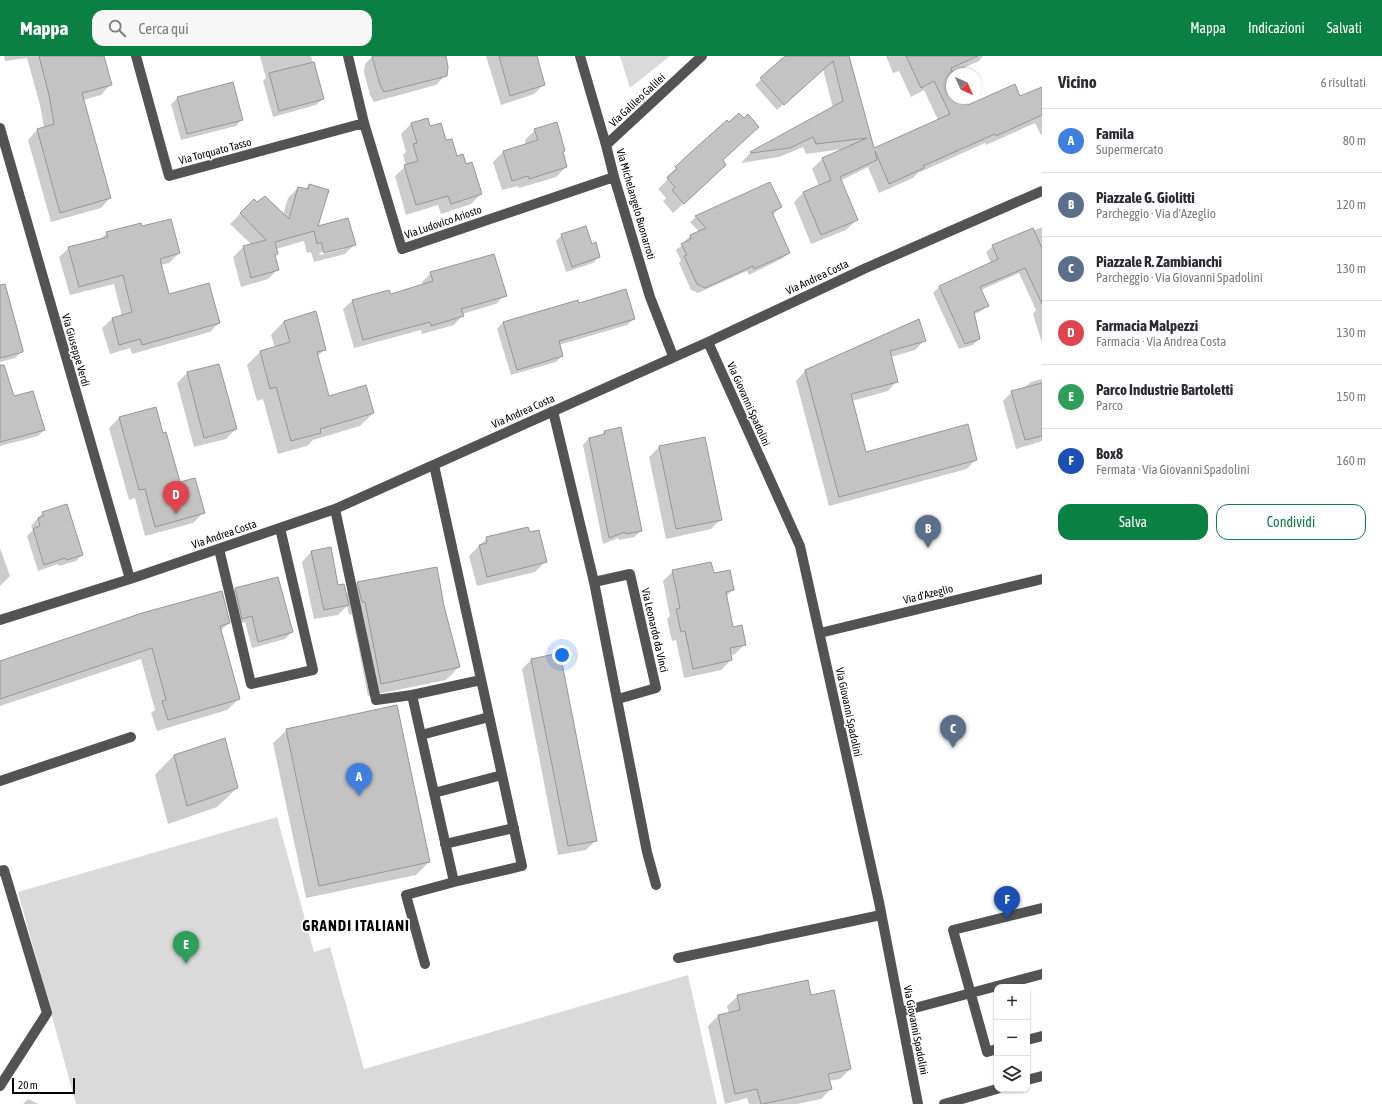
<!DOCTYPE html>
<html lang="it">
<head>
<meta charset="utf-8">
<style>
	:root { --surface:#fff; --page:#f7f7f7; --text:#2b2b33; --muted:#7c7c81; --line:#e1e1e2; --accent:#0b8043 }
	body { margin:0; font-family:"Asap Condensed",sans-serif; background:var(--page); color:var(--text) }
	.controls { position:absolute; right:12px; bottom:12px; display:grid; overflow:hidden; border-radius:8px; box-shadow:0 1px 3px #0004 }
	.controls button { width:36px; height:36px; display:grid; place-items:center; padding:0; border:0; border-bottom:1px solid var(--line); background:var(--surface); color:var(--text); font:20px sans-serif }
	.compass { position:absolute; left:946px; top:12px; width:36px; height:36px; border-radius:50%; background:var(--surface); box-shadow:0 1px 3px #0004; rotate:135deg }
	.scale { position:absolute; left:12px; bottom:10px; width:63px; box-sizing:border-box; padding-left:4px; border:2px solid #000; border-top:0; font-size:11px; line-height:14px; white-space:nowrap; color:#000; -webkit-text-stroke:3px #fff; paint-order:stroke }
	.you { position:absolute; left:562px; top:599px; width:14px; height:14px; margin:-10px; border:3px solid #fff; border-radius:50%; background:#1a73e8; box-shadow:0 0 0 6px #1a73e833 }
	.badge { display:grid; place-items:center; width:26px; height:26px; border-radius:50%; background:var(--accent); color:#fff; font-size:13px; font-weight:700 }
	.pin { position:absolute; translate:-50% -33px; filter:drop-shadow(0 1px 2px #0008) }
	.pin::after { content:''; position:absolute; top:21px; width:14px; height:12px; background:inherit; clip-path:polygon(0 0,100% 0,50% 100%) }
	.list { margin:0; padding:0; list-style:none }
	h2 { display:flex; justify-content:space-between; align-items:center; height:52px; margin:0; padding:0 16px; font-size:17px }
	h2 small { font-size:13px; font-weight:400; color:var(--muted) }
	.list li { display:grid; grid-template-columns:26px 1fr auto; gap:12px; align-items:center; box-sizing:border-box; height:64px; padding:0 16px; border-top:1px solid var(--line) }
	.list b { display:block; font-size:15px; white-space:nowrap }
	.list p { margin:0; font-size:13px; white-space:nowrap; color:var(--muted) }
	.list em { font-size:13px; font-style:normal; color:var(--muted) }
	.actions { display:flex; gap:8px; padding:12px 16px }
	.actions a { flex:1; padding:9px 0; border:1px solid var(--accent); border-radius:12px; text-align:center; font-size:14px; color:var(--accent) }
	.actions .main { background:var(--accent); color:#fff }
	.icon { flex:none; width:22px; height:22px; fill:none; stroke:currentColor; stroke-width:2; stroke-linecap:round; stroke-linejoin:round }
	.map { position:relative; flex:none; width:1042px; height:1048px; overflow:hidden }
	header { display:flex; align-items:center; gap:24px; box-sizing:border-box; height:56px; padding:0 20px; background:var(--accent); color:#fff }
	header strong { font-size:19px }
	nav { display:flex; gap:22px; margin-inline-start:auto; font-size:14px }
	.search { width:280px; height:36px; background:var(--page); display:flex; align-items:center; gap:10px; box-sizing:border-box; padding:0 14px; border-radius:12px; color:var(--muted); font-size:15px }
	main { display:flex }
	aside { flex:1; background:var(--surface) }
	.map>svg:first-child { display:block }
	.green { fill:#dadada }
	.shadow { fill:#0003; fill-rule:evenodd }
	.building { fill:#c3c3c3; stroke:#979797 }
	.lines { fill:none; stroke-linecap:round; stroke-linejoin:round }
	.minor { stroke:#535353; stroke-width:10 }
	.labels { text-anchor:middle; stroke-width:3.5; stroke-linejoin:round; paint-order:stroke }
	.street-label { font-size:11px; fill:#000; stroke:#fff }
	.district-label { font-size:15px; font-weight:bold; letter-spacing:1px; fill:#000; stroke:#fff }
</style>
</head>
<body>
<header>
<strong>Mappa</strong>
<div class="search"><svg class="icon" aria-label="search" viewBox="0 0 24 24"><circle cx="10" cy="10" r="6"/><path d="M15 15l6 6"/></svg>Cerca qui</div>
<nav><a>Mappa</a><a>Indicazioni</a><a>Salvati</a></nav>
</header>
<main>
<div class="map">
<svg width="1042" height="1048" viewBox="0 0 1042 1048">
	<rect width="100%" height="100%" fill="#fff"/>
	<path class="green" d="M620 0H670L630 32Z
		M277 761 314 896 330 891 364 1013 688 919 717 1048H76L18 836Z"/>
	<path class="shadow" d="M4 0H103L110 29 101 39 83 44 110 142 101 152 51 166 28 84 37 74 44 72 40 49 27 2 5 5Z
		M260 0H311L323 43 316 49 273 61 263 25 266 22Z
		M373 0H445L446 19 436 29 374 46 370 39 364 16 365 8Z
		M486 0H536L544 28 534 38 501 49Z
		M787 0H848L873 93 938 64 924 34 911 41 899 15 893 17 886 0H983L979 5 952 17V42H963L967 51 1020 42 1042 32V78L1041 79 1035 67 986 89 985 87 918 117 913 122 879 137 868 111 840 125 856 164 846 174 811 188 794 146 804 136 819 130 812 113 822 103 843 93 806 98 803 91 779 101 741 107 751 96 833 52 823 13 777 54 755 29Z
		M178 42 242 63 236 70 181 84 171 48Z
		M427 63 430 72 446 86 456 101 465 110 481 138 471 148 441 158 438 149 406 159 395 120 406 110 403 99 406 96 401 78 411 68Z
		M535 74 562 97 566 111 556 121 519 132 518 130 502 134 493 106 503 96 526 89 525 84Z
		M722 104 715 119 673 157 663 145 666 142 658 133 668 123 666 121 676 112Z
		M770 127 781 151 772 159 789 197 783 202 749 219 747 215 698 237 691 234 679 207 681 205 676 194 685 187 684 186 690 180 699 176 690 166 696 161Z
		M309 129 317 171 355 188 345 198 314 206 311 196 307 197 304 185 276 193 277 198 274 201 278 213 268 223 241 231 233 201 243 191 252 189 230 168 254 144 257 148 283 159 288 142 298 132 305 134ZM344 191V193L320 199 319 197Z
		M1042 171V287L1033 258 1036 254 1019 217 981 234 988 249 981 255 973 259 979 283 973 289 959 293 933 237 940 230 991 207 986 196 993 190 1033 173V175Z
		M141 172 179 197 169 207 161 209 168 240 219 267 210 276 132 298 130 292 110 298 102 272 112 263 122 260 114 228 70 239 59 201 69 192 100 184 107 177Z
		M562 179 591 189 599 201 593 207 566 216 556 185Z
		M431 217 505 239 496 248 462 258V260L454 269 422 278 421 274 354 292 343 253 352 245 390 239 423 229 422 226Z
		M578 249 634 263 627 269 559 289 562 300 556 306 511 319 497 273 503 266Z
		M0 261 22 295 15 302 0 306Z
		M918 264 925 284 915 294 891 301 897 325 888 335 852 345 866 397 976 403 967 413 829 450 796 325 805 315Z
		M284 265 325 293 317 301 328 341 373 357 360 370 313 384 307 390 278 398 263 343 257 345 247 309 260 296 275 292 271 279Z
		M218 309 236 373 226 383 194 391 177 327 187 317Z
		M1042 323V385L1016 393 1003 345 1012 336 1024 332 1031 326Z
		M0 345 44 374 38 380 0 390Z
		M119 362 163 378 179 427 203 457 193 467 145 480 135 442 129 444 109 372Z
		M604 376 641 475 634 481 619 484 618 482 603 488 583 389 589 382 600 380Z
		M704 382 721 463 711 473 666 483 649 401 659 391Z
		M43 456 82 499 76 505 59 510 58 508 38 515 27 480 33 474 31 470Z
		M487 482 545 506 535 516 477 530 469 500Z
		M0 492 10 520 0 530Z
		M312 495 338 530 346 538 358 526 443 550 459 611 446 624 368 640 352 558 349 559 347 550 338 559 314 563 302 506Z
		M673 515 713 519 733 533 726 541 732 572 745 588 735 598 730 599 731 604 721 614 684 622 676 584 672 585 667 563 670 560 663 525Z
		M235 533 292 576 285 583 252 592 245 566 236 569 229 539Z
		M229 567 220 575 239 643 227 654 157 675 151 657 155 654 141 603 0 650V606Z
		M531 604 596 784 586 794 558 799 522 613Z
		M287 674 429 806 416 819 306 842 273 687Z
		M224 683 237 732 217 751 168 768 155 719 174 699Z
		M738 940 850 1013 840 1023 829 1025 831 1033 821 1043 797 1048H749L747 1042 725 1048 708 970 718 960 729 958 727 950Z
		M28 1043 38 1048H23Z"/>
	<path class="building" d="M39 0H104L112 29 82 37 111 142 60 157 37 73 54 68 49 39Z
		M372 0H446L448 11 447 20 384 36 380 29Z
		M499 0H537L545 29 510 40Z
		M785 0H849L874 92 950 58 934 25 921 32 906 0H978L951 12 953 18H952V42H964L968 49 1015 28 1020 40 1042 31V59L996 80 995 78 923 110 924 112 889 128 875 95 877 104 840 121 858 164 821 179 803 136 831 124 822 102 867 82 816 88 813 81 790 92 751 97 750 96 843 45 833 5 784 49 760 22Z
		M314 6 324 43 279 55 269 17Z
		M233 26 243 64 187 78 177 41Z
		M739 57 744 62 748 58 759 71 723 104 726 109 684 148 672 134 675 131 667 122 677 113 675 111 690 97 727 64 729 66Z
		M428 62 430 70 441 67 446 84 452 83 457 100 463 98 466 108 472 106 482 138 451 148 448 140 416 149 404 109 418 105 413 88 417 87 411 67Z
		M557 66 565 95 563 96 567 111 529 123 528 120 512 125 503 95 538 84 534 73Z
		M770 126 782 151 772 156 790 197 754 213 753 210 705 232 697 228 684 200 687 199 681 188 691 183 690 179 706 172 695 160Z
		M309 128 329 134 318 170 348 162 356 189 324 197 321 186 317 188 314 175 275 186 278 198 275 199 279 214 251 222 243 190 266 184 240 157 254 143 257 146 265 140 289 163 298 131 308 133Z
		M171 163 180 197 160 203 169 238 209 227 220 267 142 289 140 283 119 289 112 262 132 256 123 219 79 231 68 191 108 181 106 176 141 167 142 170Z
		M586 170 592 188 596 186 600 201 572 211 561 178Z
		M1033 172 1042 192V248L1025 212 980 231 989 250 974 256 980 283 965 288 939 230 998 203 992 189Z
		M494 198 507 240 461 253 464 260 431 270 430 266 363 284 352 244 389 234 391 238 433 225 430 216Z
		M5 228 23 294V296L0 302V229Z
		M626 233 635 263 559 285 563 300 517 314 503 266 578 244 579 247Z
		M316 255 326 294 317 296 329 340 366 329 374 357 320 373 321 377 291 385 276 331 270 333 260 295 290 286 284 265Z
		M919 263 926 285 890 295 898 326 851 338 866 396 968 368 977 404 839 441 805 314Z
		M219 308 237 373 204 382 187 316Z
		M0 309H4L14 340 33 335 45 374 0 386Z
		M1042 327V380L1025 384 1011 335Z
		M156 351 163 377 166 376 180 426 195 422 205 457 155 471 145 433 139 434 119 361Z
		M621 371 642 475 626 478 625 476 609 482 589 382 605 378 604 375Z
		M705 381 722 464 676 473 659 390Z
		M67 448 83 499 66 504 65 502 44 509 33 473 40 470 38 462 44 460 42 456Z
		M528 471 530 476 539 474 547 506 487 521 479 489 487 487 486 481Z
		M331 491 338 529 344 528 349 549 324 554 311 495Z
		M711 506 714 517 730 514 734 534 726 536 733 571 742 569 746 589 730 592 732 604 693 613 685 575 681 576 676 553 680 552 672 514Z
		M437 511 444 550 460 611 381 628 365 546H362L357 526Z
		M278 521 293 576 258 586 252 560 242 563 235 532Z
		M222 535 230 567 220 570 240 643 168 664 162 645 166 644 152 592 0 643V605L142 557Z
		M560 597 597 785 568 790 531 603Z
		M397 649 430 806 319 830 286 673Z
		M225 682 238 732 187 750 174 699Z
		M808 924 811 939 834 934 851 1013 828 1018 832 1033 763 1048H761L757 1033 735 1038 718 959 740 954 737 939Z"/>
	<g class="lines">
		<path class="minor" d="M136 0 169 120 364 67
			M348 0 364 67 402 193 614 121
			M580 0 606 89 614 121 650 241 673 300
			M0 72 130 523
			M606 89 702 0
			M708 286 800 490 879 846 918 1048
			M553 355 594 526 647 796 656 829
			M335 453 376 644 412 639 481 624
			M219 493 251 628 313 614 280 472
			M594 526 630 518 656 632 618 643
			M0 564 130 523 335 453 708 286 866 212 1042 135
			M820 577 1042 523
			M412 639 454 826 522 810 434 409
			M421 679 489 661
			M0 725 131 681
			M434 737 502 719
			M445 788 514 772
			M0 815 4 814 47 957 0 1030
			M678 902 881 859
			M425 908 406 839 454 826
			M900 956 1042 918
			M1027 984 1042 980
			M997 993 987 996 953 874 1042 852
			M1027 1024 1042 1020
			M944 1048 997 1033"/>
	</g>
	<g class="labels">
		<g class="street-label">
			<text transform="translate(637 44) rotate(-43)" y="4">Via Galileo Galilei</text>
			<text transform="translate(215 95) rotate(-15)" y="4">Via Torquato Tasso</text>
			<text transform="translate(636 148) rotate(74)" y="4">Via Michelangelo Buonarroti</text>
			<text transform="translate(443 166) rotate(-19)" y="4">Via Ludovico Ariosto</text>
			<text transform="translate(817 221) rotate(-25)" y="4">Via Andrea Costa</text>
			<text transform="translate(76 294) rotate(74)" y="4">Via Giuseppe Verdi</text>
			<text transform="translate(749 348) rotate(66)" y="4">Via Giovanni Spadolini</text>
			<text transform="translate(523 355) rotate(-24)" y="4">Via Andrea Costa</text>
			<text transform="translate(224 478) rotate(-19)" y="4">Via Andrea Costa</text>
			<text transform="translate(928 538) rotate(-14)" y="4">Via d'Azeglio</text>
			<text transform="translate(655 574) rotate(77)" y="4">Via Leonardo da Vinci</text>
			<text transform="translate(849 656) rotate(78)" y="4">Via Giovanni Spadolini</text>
			<text transform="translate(916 974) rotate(79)" y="4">Via Giovanni Spadolini</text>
		</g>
		<g class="district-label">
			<text x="356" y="875">GRANDI ITALIANI</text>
		</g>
	</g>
</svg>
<div class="controls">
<button>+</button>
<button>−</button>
<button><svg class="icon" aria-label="layers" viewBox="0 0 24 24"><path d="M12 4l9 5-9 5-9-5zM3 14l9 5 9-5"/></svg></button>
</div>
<svg class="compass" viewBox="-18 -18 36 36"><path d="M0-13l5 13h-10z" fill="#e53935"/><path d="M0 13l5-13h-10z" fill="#7c7c81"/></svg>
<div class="scale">20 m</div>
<div class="you"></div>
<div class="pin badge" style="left:359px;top:740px;background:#3f7fe0">A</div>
<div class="pin badge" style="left:928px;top:492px;background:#5c6f8a">B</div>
<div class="pin badge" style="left:953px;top:692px;background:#5c6f8a">C</div>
<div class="pin badge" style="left:176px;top:458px;background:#e0444e">D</div>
<div class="pin badge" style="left:186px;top:908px;background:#2e9e5b">E</div>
<div class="pin badge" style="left:1007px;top:863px;background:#1a4fb4">F</div>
</div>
<aside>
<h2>Vicino<small>6 risultati</small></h2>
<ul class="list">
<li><span class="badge" style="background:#3f7fe0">A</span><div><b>Famila</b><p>Supermercato</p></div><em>80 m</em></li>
<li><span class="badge" style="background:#5c6f8a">B</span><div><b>Piazzale G. Giolitti</b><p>Parcheggio · Via d'Azeglio</p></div><em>120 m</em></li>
<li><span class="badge" style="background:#5c6f8a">C</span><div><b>Piazzale R. Zambianchi</b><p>Parcheggio · Via Giovanni Spadolini</p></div><em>130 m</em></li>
<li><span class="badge" style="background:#e0444e">D</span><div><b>Farmacia Malpezzi</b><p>Farmacia · Via Andrea Costa</p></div><em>130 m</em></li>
<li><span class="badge" style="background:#2e9e5b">E</span><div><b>Parco Industrie Bartoletti</b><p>Parco</p></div><em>150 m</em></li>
<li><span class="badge" style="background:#1a4fb4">F</span><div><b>Box8</b><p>Fermata · Via Giovanni Spadolini</p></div><em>160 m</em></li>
</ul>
<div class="actions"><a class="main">Salva</a><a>Condividi</a></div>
</aside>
</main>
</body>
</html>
